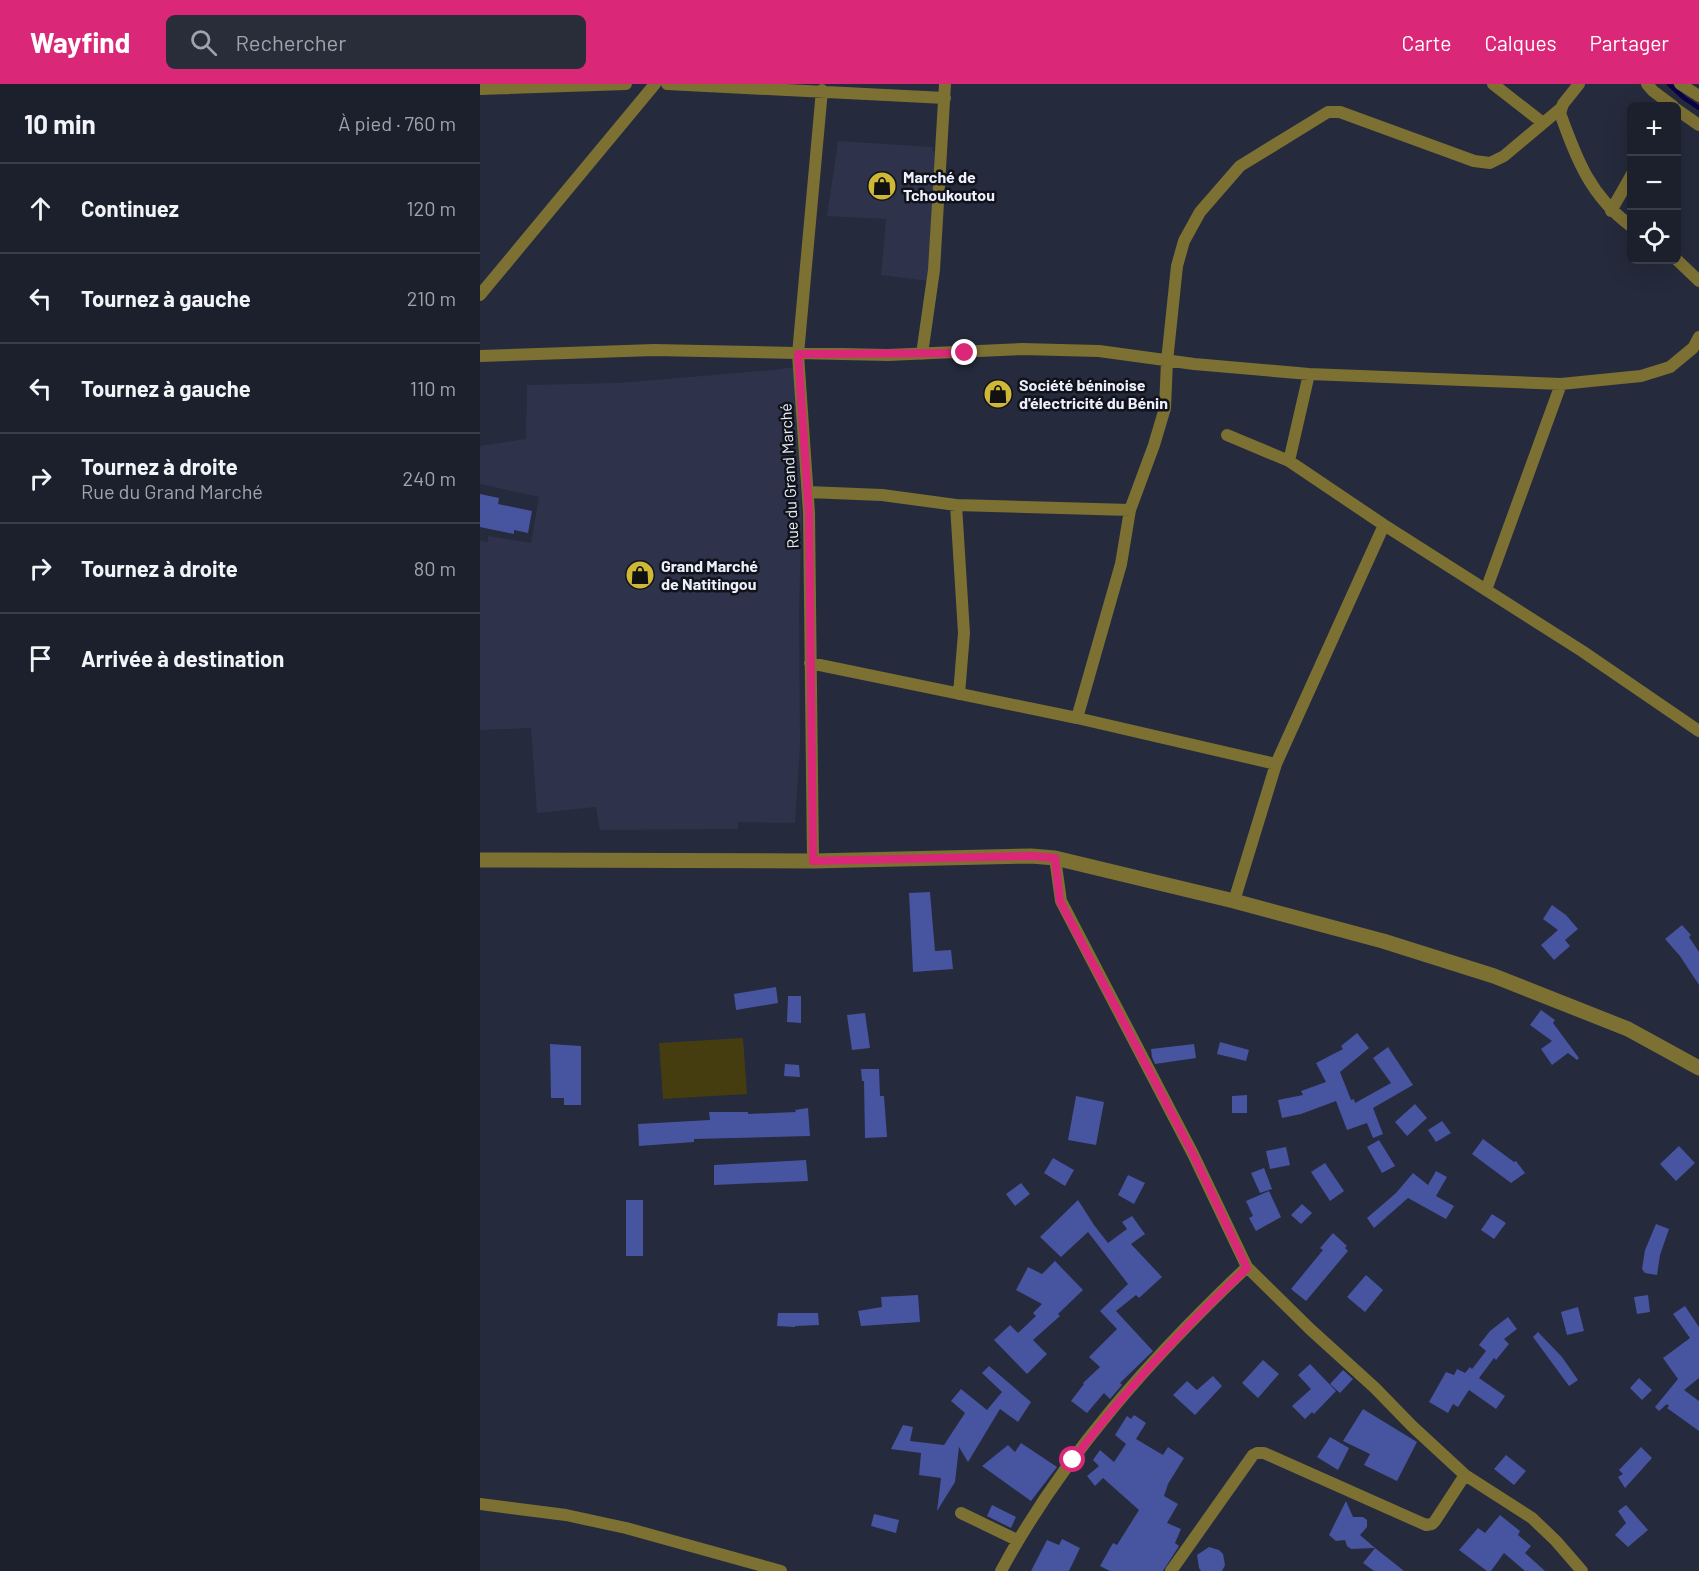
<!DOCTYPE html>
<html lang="fr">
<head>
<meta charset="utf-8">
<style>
	:root { --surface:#1c202d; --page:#292d39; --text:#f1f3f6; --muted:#a0a3aa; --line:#3a3e49; --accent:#db2777 }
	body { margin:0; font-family:Barlow,sans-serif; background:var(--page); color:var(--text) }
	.controls { position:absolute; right:18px; top:18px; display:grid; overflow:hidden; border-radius:9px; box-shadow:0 6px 24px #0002 }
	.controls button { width:54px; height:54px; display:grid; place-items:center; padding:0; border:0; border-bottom:2px solid var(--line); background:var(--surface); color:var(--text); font:30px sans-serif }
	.stop { position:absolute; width:18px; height:18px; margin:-14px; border:4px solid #db2777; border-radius:50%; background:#fff }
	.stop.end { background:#db2777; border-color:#fff; box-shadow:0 2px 6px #0008 }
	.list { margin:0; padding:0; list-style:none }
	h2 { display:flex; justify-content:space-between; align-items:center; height:78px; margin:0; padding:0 24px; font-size:26px }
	h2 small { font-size:20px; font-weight:400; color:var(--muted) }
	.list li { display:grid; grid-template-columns:39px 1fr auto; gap:18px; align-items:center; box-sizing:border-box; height:90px; padding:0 24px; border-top:2px solid var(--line) }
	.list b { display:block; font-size:22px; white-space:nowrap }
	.list p { margin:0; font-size:20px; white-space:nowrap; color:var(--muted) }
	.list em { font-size:20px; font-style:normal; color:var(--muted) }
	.icon { flex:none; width:33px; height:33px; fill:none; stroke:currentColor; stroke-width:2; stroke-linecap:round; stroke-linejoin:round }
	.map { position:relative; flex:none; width:1219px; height:1487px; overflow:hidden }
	header { display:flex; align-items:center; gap:36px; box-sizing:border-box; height:84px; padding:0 30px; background:var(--accent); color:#fff }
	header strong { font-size:28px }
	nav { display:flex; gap:33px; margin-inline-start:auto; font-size:21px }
	.search { width:420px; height:54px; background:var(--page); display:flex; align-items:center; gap:15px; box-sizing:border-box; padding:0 21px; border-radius:9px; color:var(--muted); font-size:22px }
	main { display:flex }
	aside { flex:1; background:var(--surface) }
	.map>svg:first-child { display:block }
	.built { fill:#2e334b }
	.green { fill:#453d10 }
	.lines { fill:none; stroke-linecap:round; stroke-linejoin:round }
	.stream { stroke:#0a0046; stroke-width:4.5 }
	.building { fill:#4754a0 }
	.minor { stroke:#7c7033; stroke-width:12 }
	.tertiary { stroke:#7c7033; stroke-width:15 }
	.route { stroke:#db2777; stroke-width:8 }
	.labels { text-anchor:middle; stroke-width:5; stroke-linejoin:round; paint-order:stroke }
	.poi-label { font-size:16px; font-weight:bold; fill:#edf0fc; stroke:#11131b; text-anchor:start }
	.street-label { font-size:16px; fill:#edf0fc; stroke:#11131b }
</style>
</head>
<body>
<header>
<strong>Wayfind</strong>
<div class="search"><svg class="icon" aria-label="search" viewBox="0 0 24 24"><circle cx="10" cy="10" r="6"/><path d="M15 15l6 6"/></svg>Rechercher</div>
<nav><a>Carte</a><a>Calques</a><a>Partager</a></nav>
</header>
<main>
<aside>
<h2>10 min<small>À pied · 760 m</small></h2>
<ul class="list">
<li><svg class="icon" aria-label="ahead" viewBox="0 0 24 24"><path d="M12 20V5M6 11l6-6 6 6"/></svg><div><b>Continuez</b></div><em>120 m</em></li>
<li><svg class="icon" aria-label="left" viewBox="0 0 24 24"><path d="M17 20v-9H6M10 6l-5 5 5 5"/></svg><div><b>Tournez à gauche</b></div><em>210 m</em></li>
<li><svg class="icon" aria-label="left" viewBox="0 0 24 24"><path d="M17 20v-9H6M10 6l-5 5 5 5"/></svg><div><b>Tournez à gauche</b></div><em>110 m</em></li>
<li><svg class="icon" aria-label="right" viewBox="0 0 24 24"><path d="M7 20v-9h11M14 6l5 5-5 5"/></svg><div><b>Tournez à droite</b><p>Rue du Grand Marché</p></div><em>240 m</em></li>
<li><svg class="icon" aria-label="right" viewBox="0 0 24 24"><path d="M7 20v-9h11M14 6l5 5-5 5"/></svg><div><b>Tournez à droite</b></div><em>80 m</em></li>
<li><svg class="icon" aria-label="arrive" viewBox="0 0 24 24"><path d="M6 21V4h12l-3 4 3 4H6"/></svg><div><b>Arrivée à destination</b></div></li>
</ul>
</aside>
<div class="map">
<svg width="1219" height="1487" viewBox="0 0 1219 1487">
	<rect width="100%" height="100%" fill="#252a3c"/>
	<path class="built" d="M358 57 452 63 455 71 448 197 401 191 406 135 347 132Z
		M314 283 322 429 319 524 320 661 315 739 258 738V745L120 746 116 723 57 729 51 644 0 646V457L8 458V452L51 459 59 413 0 400V362L46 355 47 301 139 299 293 286Z"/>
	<path class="green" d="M263 954 267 1010 183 1015 179 959Z"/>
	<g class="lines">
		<path class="stream" d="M1189 0 1204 14 1219 24"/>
	</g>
	<path class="building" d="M0 410 19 414 18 420 52 427 48 449 34 446V450L0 443Z
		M450 808 455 867 471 866 473 885 433 888 429 809Z
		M1072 821 1086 831 1098 845 1085 856 1090 862 1074 876 1061 861 1078 846 1063 835Z
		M1202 841 1211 851 1209 853 1219 868V901L1200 872 1185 855Z
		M296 903 298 919 256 926 254 910Z
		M308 912H321V939L307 938Z
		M1061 926 1075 936 1073 939 1099 974 1097 976 1088 969 1072 981 1061 965 1072 957 1050 941Z
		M385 929 390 964 372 966 367 931Z
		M877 949 889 964 860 988 871 1016 874 1015 875 1019 911 999 893 974 908 963 933 1001 893 1024 903 1050 893 1054 887 1039 867 1046 856 1017 821 1030 802 1034 798 1016 823 1011 821 1007 846 998 836 979 863 965 861 962Z
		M740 958 769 966 766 977 737 970Z
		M70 960 101 962V1021H84V1014H71Z
		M714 960 716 974 675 980 672 973 671 965Z
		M305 980 319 981 320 993 304 992Z
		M381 985H399L400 1012H404L407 1053 385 1054 384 997H382Z
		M767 1011V1029H752V1012Z
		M596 1012 624 1018 616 1061 588 1056Z
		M935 1020 947 1034 927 1052 915 1038Z
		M328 1024 330 1052 214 1055V1058L159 1062 158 1040 230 1036 229 1028H268V1030L316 1028 315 1026Z
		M962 1037 971 1049 956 1058 948 1046Z
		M1003 1055 1034 1078 1036 1077 1045 1089 1031 1099 992 1070Z
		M899 1056 915 1082 902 1089 887 1063Z
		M1199 1062 1215 1079 1196 1097 1180 1080Z
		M806 1063 810 1081 790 1085 786 1067Z
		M573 1074 594 1086 585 1102 564 1089Z
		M326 1076 328 1097 234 1101V1081Z
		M845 1079 864 1107 850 1117 831 1088Z
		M784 1084 792 1105 780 1109 771 1089Z
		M956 1087 967 1093 956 1112 974 1122 966 1135 928 1114 894 1144 887 1134 916 1109 933 1089 948 1101Z
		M648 1091 665 1099 654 1120 638 1111Z
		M541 1099 550 1110 535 1122 526 1110Z
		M789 1107 801 1133 776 1147 769 1134 773 1132 766 1117Z
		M146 1116H163V1172H146Z
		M598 1116 614 1141 628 1159 647 1145 642 1138 652 1132 665 1150 651 1160 682 1193 659 1214 656 1211 636 1227 673 1267 640 1299 642 1301 630 1315 624 1309 607 1329 591 1317 604 1300 603 1299 620 1283 609 1273 637 1245 620 1227 648 1200 608 1148 581 1173 560 1153Z
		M822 1120 832 1129 821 1140 811 1131Z
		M1012 1130 1026 1139 1014 1155 1001 1146Z
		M1176 1140 1189 1145 1180 1171 1177 1191 1165 1189 1162 1185 1165 1166Z
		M853 1149 867 1162 865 1164 868 1167 826 1217 811 1205 843 1166 840 1164Z
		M575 1177 603 1206 578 1230 580 1232 553 1256 567 1270 547 1290 514 1256 530 1241 538 1249 556 1232 553 1229 562 1220 536 1206 548 1183 562 1190Z
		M886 1191 903 1206 885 1228 867 1213Z
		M438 1211 440 1238 381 1242 378 1227 402 1223 401 1213Z
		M1168 1211 1170 1228 1157 1230 1154 1213Z
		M1205 1222 1219 1243V1294L1204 1306 1219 1317V1347L1187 1324 1189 1322 1187 1320 1179 1327 1175 1323 1198 1295 1183 1274 1210 1254 1193 1230Z
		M1098 1223 1104 1247 1087 1251 1081 1228Z
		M298 1229H338L339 1241 315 1242V1243L297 1242Z
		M1028 1233 1037 1245 1024 1255 1029 1260 1016 1276 1014 1274 999 1294 1025 1312 1016 1325 989 1306 978 1323 973 1320 968 1329 949 1318 966 1288 974 1291 977 1285 985 1289 990 1283 992 1285 1006 1267 999 1261 1010 1247Z
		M1058 1248 1082 1273 1098 1296 1089 1302 1053 1253Z
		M783 1276 799 1290 778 1314 762 1299Z
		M830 1280 856 1307 834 1330 832 1328 825 1335 812 1322 831 1305 818 1291Z
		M509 1282 551 1318 538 1338 520 1325 488 1378 479 1363 475 1398 457 1427 461 1394 439 1391 441 1369 411 1365 423 1341 433 1343 430 1357 464 1361 485 1329 471 1317 481 1305 507 1326 522 1308 502 1289Z
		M863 1286 873 1295 860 1309 850 1300Z
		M733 1292 742 1302 715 1331 693 1311 707 1297 717 1306Z
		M1159 1294 1172 1306 1162 1316 1150 1304Z
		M883 1325 937 1358 917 1397 884 1381 890 1370 863 1357Z
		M654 1331 666 1339 656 1355 683 1371 688 1363 704 1374 688 1400 684 1412 698 1420 687 1439 701 1445 695 1459 699 1462 683 1487H630L620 1482 633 1459 637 1461 659 1426 623 1394 615 1402 607 1392 619 1382 613 1376 620 1366 634 1378 646 1360 635 1351 647 1332 651 1335Z
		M850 1353 869 1364 858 1386 837 1373Z
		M541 1359 577 1383 551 1417 502 1382 528 1361 535 1368Z
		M1161 1363 1172 1374 1145 1404 1138 1393 1143 1390 1139 1386Z
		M1026 1371 1046 1387 1034 1401 1014 1385Z
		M866 1417 873 1433H883L887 1436V1443L880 1451 895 1464 871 1465 867 1462 865 1456 856 1457 849 1451Z
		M512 1421 536 1433 531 1444 507 1432Z
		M1146 1421 1168 1446 1148 1463 1135 1451 1146 1439 1138 1427Z
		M394 1430 419 1436 416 1449 391 1442Z
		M1020 1431 1040 1447 1038 1451 1051 1462 1045 1469 1065 1487H1045L1024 1469 1011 1487H1007L979 1466 998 1444 1005 1449Z
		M582 1455 600 1464 589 1487H551L567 1456 579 1461Z
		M729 1463 739 1466 743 1470 745 1481 742 1487H721L719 1484 717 1471Z
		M895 1464 924 1487H894L883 1479Z"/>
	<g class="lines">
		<path class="minor" d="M187 0 465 14
			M1013 0 1063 39
			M1099 0 1083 20 1080 29C1097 76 1110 112 1152 143
			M1167 0 1173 7 1193 22
			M1200 0 1219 12
			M0 5 146 0
			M1196 25 1219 41
			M1131 127 1152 90
			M1196 175 1219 197
			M0 211 175 0
			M442 270 454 186 465 0
			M0 272 174 266 408 271 542 265 619 267 714 280 829 290 1081 300 1161 292 1190 283 1213 264 1219 253
			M747 351 809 377 904 441 1102 567 1219 647
			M809 377 829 290
			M328 408 402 411 476 421 650 426 674 361 685 324 687 277 697 182 704 157 720 128 760 82 848 28H860L994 77 1010 79 1024 72 1080 25
			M476 421 484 549 479 610
			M1006 506 1081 300
			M330 579 597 634 796 680
			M597 634 641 480 650 426
			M575 774 581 817 713 1070 767 1183 830 1245 895 1304 932 1342 985 1391 1052 1434 1076 1457 1102 1487
			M333 777 329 429 318 270 342 6
			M754 817 796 680 904 441
			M0 1420 86 1431 146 1444 301 1487
			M481 1429 537 1456
			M521 1487C583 1372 672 1273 767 1183
			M691 1487 773 1371 777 1369H784L946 1441 952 1440 955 1437 985 1391"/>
		<path class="tertiary" d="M0 776 333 777 551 772 575 774 754 817 903 857 1014 892 1148 945 1219 984"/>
	</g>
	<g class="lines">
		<path class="route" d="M485 269 318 270 329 429 333 777 551 772 575 774 580 817 713 1070 767 1184C704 1243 645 1306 593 1376"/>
	</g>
	<defs>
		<g id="shop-disc" transform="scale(1.5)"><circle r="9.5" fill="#d0b837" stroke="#11131b"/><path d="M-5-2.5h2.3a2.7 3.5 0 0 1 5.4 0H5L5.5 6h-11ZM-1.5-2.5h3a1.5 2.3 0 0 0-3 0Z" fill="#111"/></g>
	</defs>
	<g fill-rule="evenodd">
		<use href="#shop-disc" x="402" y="102"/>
		<use href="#shop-disc" x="518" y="310"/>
		<use href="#shop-disc" x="160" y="491"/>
	</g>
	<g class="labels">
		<g class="poi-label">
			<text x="423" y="99">Marché de<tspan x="423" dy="18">Tchoukoutou</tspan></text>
			<text x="539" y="307">Société béninoise<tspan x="539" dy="18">d'électricité du Bénin</tspan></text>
			<text x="181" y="488">Grand Marché<tspan x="181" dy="18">de Natitingou</tspan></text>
		</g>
		<g class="street-label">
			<text transform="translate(309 392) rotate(-93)" y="6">Rue du Grand Marché</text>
		</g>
	</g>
</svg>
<div class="controls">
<button>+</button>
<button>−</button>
<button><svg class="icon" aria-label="locate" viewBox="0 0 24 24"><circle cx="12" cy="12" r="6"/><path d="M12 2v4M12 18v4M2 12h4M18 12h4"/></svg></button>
</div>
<div class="stop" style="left:593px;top:1376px"></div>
<div class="stop end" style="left:485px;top:269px"></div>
</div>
</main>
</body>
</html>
